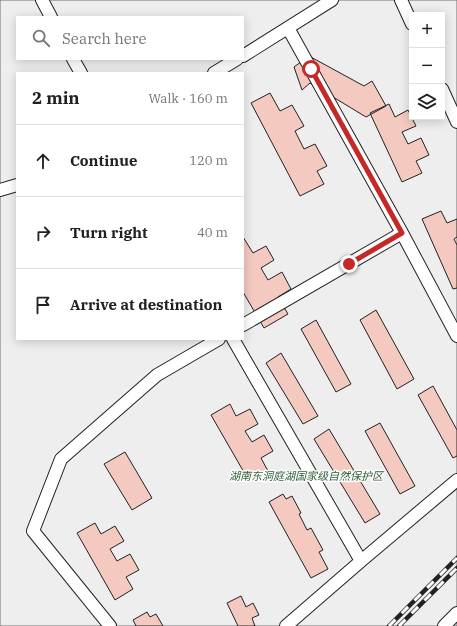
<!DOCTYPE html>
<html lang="en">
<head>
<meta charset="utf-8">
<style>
	:root { --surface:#fff; --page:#f2f2f2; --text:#202124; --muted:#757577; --line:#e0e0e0 }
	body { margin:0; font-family:"IBM Plex Serif","Noto Sans SC",serif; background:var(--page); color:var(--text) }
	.controls { position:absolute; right:12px; top:12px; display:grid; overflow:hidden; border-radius:0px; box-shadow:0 2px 10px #0003 }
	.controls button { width:36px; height:36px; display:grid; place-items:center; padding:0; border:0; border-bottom:1px solid var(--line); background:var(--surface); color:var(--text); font:20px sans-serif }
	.stop { position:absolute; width:12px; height:12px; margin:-9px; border:3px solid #c62828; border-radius:50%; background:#fff }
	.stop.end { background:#c62828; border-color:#fff; box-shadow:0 1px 4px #0008 }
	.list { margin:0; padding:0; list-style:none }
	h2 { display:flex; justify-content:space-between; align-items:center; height:52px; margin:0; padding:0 16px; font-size:17px }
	h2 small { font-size:13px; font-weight:400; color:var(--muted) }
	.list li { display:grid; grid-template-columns:26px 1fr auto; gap:12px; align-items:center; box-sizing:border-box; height:72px; padding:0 16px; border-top:1px solid var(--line) }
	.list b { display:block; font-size:15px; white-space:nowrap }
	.list em { font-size:13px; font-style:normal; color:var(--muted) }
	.icon { flex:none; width:22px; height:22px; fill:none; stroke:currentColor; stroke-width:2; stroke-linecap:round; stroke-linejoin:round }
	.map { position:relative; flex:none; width:457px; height:626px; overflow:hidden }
	.search { position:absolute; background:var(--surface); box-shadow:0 2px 10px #0003; left:16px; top:16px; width:228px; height:44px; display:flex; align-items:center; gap:10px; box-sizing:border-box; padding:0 14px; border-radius:0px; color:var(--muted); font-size:15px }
	.panel { position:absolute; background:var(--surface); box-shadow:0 2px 10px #0003; left:16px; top:72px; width:228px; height:268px; border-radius:0px }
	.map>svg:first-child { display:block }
	.green { fill:#eee; stroke:#6f6f6f; fill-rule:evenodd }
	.building { fill:#f3c9c0; stroke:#222 }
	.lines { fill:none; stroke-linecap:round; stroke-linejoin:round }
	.minor-casing { stroke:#222; stroke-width:14 }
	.minor { stroke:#fff; stroke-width:12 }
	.rail-casing { stroke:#222; stroke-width:4.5 }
	.rail { stroke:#fff; stroke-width:3; stroke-dasharray:9; stroke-linecap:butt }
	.route { stroke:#c62828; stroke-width:5 }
	.labels { text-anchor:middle; stroke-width:3; stroke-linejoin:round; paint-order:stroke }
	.park-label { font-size:11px; font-style:italic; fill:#2f5e38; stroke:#fff }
</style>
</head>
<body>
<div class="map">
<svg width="457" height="626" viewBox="0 0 457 626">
	<rect width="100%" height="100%" fill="#fff"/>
	<path class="green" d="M0 0H457V626H0ZM412 15H442V117H412ZM17 17H243V59H17ZM17 73H243V339H17Z"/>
	<path class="building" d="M309 56 364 86 372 81 386 106 366 117 310 83 302 90 294 67Z
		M270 93 280 111 292 105 304 126 295 131 304 149 315 144 327 166 317 171 324 184 300 196 251 103Z
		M389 104 395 117 408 110 416 126 402 132 408 144 421 138 429 155 416 161 422 173 402 182 370 113Z
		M441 211 447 223 457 219V237L454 239 457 245V288L453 289 422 219Z
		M243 237 253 253 266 246 274 260 261 268 268 280 282 272 291 289 278 297 288 314 264 328 243 292Z
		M376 310 414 379 397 389 360 320Z
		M316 320 351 384 336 392 301 329Z
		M281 353 318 416 303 424 266 363Z
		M433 386 457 430V456L453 458 418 395Z
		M230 404 236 416 250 409 258 424 245 431 252 442 264 435 273 451 261 458 268 471 249 481 211 415Z
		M380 423 415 486 400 494 365 431Z
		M329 429 380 514 365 523 314 439Z
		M125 452 152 498 132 510 104 464Z
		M283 494 286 499 292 496 301 513 299 514 307 530 311 528 323 550 319 552 328 569 311 578 269 502Z
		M95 523 101 534 115 526 124 541 110 549 117 561 130 554 139 570 126 577 133 589 115 600 77 533Z
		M241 596 246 607 253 603 259 615 252 618 255 626H238L227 603Z
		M147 612 150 617 156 614 163 626H136L133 620Z"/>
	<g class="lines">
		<g class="minor-casing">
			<path id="minor" d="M42 0 51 17
				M401 0 412 24
				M288 28 402 233 457 336
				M243 56 332 0
				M73 59 81 73
				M214 73 237 59
				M442 89 457 122
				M0 190 17 185
				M243 325 402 233
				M233 339 361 561 457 480
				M110 626 33 531 61 459 157 375 219 339
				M286 626 361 561
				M444 626 457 613"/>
		</g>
		<use href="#minor" class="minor"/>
		<g class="rail-casing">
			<path id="rail" d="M389 626 457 558
				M399 626 457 568"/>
		</g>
		<use href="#rail" class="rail"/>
	</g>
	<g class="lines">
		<path class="route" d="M311 69 402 233 349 264"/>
	</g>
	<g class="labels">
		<g class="park-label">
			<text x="306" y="480">湖南东洞庭湖国家级自然保护区</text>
		</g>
	</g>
</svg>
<div class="controls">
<button>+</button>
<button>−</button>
<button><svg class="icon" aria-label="layers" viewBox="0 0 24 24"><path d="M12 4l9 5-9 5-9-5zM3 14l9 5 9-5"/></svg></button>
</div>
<div class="stop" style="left:311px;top:69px"></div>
<div class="stop end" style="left:349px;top:264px"></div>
<div class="search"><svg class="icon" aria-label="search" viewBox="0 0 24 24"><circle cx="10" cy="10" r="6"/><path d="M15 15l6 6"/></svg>Search here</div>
<section class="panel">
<h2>2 min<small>Walk · 160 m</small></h2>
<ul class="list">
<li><svg class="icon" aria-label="ahead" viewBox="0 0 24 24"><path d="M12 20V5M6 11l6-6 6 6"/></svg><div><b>Continue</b></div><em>120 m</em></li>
<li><svg class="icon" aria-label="right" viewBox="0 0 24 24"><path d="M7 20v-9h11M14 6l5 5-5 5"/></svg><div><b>Turn right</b></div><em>40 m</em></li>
<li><svg class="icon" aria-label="arrive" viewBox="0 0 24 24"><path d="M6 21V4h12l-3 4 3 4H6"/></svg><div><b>Arrive at destination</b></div></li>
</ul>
</section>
</div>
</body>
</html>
